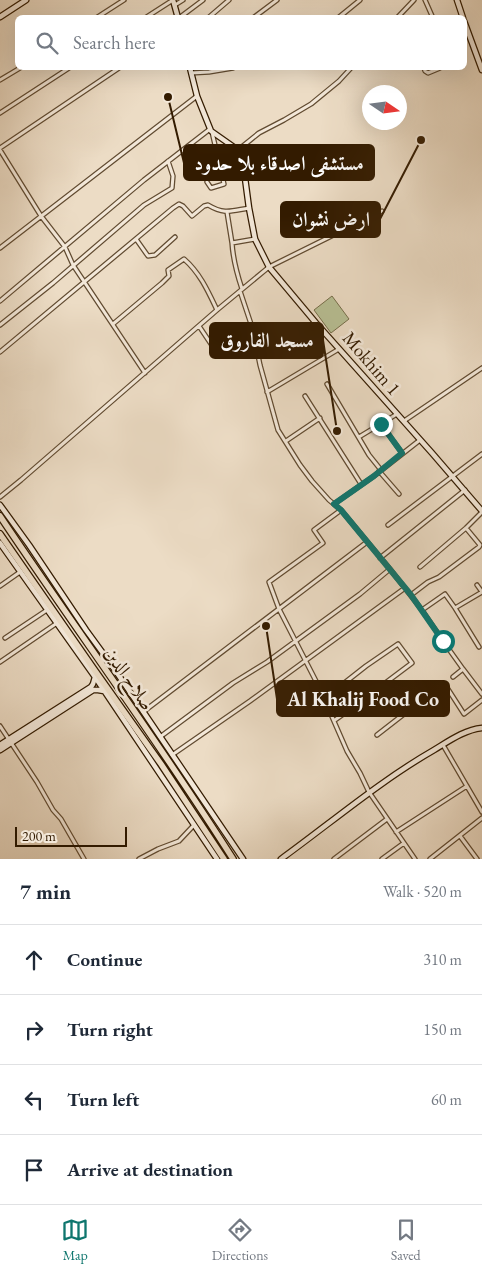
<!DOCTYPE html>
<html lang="en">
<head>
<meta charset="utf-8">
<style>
	:root { --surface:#fff; --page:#f2f2f3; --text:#1f2937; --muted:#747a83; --line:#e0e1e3; --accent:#0f766e }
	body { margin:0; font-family:"EB Garamond",Amiri,serif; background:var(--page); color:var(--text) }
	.compass { position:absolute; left:362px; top:85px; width:45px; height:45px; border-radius:50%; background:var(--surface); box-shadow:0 5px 20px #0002; rotate:103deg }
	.scale { position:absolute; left:15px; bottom:12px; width:112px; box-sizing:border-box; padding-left:5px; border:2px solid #331b00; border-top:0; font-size:14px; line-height:18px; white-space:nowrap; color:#331b00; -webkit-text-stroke:4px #f3e8d9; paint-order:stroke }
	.stop { position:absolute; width:15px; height:15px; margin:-11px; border:4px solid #0f766e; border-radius:50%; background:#fff }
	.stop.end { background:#0f766e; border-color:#fff; box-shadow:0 1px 5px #0008 }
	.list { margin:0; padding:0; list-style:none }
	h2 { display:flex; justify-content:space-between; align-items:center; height:65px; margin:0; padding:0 20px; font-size:21px }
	h2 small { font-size:16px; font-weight:400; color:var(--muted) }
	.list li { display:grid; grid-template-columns:32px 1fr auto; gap:15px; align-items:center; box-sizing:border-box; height:70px; padding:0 20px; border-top:1px solid var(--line) }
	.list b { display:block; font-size:19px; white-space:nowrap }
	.list em { font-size:16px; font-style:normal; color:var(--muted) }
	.icon { flex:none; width:28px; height:28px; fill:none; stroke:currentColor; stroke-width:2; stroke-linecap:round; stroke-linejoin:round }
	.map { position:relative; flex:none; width:482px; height:859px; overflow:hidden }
	.search { position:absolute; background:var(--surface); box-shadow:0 5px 20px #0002; left:15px; right:15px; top:15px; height:55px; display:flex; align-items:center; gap:12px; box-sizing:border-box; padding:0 18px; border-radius:8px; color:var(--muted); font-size:19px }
	.sheet { height:345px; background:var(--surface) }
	nav { display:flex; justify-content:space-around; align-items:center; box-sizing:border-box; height:70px; border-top:1px solid var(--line); background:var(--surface); font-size:14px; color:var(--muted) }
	nav a { display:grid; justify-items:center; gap:2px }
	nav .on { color:var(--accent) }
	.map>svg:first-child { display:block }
	.green { fill:#b8c095; stroke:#766e4a }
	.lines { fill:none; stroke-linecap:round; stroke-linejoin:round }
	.street-casing { stroke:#614b31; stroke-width:5.5 }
	.secondary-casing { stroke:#331b00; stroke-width:7 }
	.highway-casing { stroke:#331b00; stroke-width:8 }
	.street { stroke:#f3e8d9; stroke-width:3 }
	.secondary { stroke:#f3e8d9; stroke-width:4.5 }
	.highway { stroke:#ecdcc5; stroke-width:5.5 }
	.route { stroke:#0f766e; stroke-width:6 }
	.labels { text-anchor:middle; stroke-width:5; stroke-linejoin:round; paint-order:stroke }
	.street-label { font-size:19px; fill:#331b00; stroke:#f3e8d9 }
	.leader { fill:none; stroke:#331b00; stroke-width:2 }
	.callout-dot { fill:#331b00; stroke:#f3e8d9; stroke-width:2 }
	.callout { fill:#331b00; stroke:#331b00; stroke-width:2 }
	.callout-label { font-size:20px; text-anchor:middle; font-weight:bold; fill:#fff }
</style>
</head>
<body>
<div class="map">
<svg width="482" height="859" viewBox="0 0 482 859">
	<rect width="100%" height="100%" fill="#ecdcc5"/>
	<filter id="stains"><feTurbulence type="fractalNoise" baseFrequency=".004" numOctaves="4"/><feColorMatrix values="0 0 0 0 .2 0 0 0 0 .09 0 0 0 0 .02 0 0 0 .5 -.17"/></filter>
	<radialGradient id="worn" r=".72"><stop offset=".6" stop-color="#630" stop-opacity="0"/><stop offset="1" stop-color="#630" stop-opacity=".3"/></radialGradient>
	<path class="green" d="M332 296 349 319 331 333 314 310Z"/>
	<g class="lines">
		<g class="street-casing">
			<path id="street" d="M425 0 433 18
				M175 5 183 0
				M96 18 124 0
				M145 18 173 0
				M179 18 203 0
				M208 18 229 0
				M253 18 277 0
				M338 18 360 0
				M397 18 414 0
				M424 68 425 71 428 73 440 68
				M191 73 209 72 233 68
				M0 80 20 68
				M0 113 69 68
				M0 148 119 68
				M0 150 41 216 65 247 73 265 145 373
				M238 150 259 133 284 120 311 104 339 81 351 68
				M207 182 211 188 224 184 212 132
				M227 212 232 243 255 239
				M136 239 148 256 155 255 175 237
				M232 243C233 259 237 274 242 289
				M0 248 197 96
				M240 291 253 330 260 365 278 430 300 465 312 481 329 500 341 510 390 569 422 610 445 594 455 608 482 592
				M0 301 144 180 210 129
				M113 324 162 283 169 276 168 270 184 259C200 273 208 291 217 310
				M0 325 53 283 144 205 172 188 173 176 168 161
				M199 326 215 350
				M0 352 173 208 179 204 183 206 192 216 204 206 208 205C225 215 231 211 249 208
				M258 356 316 323
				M327 384 369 455 381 470
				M267 392 339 349
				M305 396 361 484
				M404 421 482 368
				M381 424 402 453
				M359 437 397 414
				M286 441 320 418
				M379 471 399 494
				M0 497 21 480 217 310 269 267 382 211
				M334 504 374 476 420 440
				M341 510 314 530 323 543 269 582 279 609 319 687 347 751 360 773 369 792 415 859
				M388 525 482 454
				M380 558 465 490
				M420 567 466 528 482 512
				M477 585 482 592
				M0 586 20 572
				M411 595 428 582 439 577 479 547 480 545 466 528
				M455 608 479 647
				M422 610 443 641 463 669
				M5 638 47 610
				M0 662 57 623
				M453 677 463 669 482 694
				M324 699 366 666 398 644 412 663 356 705 335 720
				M143 712 367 542
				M0 726 37 782 53 810 61 819 84 859
				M377 735 440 686H446L464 714 482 700
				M160 737 233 683 267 662 360 594 390 569
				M443 745 482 812
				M172 755 250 701 405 588
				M396 832 467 786
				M460 836 477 859
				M139 859 158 849 179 841 194 825
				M334 859 387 819
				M382 859 404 843
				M430 859 482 818"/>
		</g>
		<g class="secondary-casing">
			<path id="secondary" d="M173 0 178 18
				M457 0 463 18
				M0 17 26 0
				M464 21 482 70
				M190 68 197 96 211 131 238 150 243 163 249 208 255 239 269 267 316 323 432 453 482 511
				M0 505 29 545 86 630 113 667 243 859
				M0 543 95 677 217 859
				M0 745 91 687 93 684 95 677
				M0 750 93 690H98L104 691
				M281 859C332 822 380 781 434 750 449 741 464 730 482 728"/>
		</g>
		<g class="highway-casing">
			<path id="highway" d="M0 516C77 631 159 742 233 859
				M0 534 93 668 161 764 224 859"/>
		</g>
		<use href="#street" class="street"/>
		<use href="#secondary" class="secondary"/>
		<use href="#highway" class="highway"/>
	</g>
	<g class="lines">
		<path class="route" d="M381 424 402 453 374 476 334 504 341 510 411 595 443 641"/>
	</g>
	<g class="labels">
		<g class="street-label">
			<text transform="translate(372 363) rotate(49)" y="7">Mokhim 1</text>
			<text transform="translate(130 678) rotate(56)" y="7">صلاح الدين</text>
		</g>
	</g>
	<path class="leader" d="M168 97L184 163M421 140L380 219M337 431L323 340M266 626L277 699"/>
	<g class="callout-dot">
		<circle cx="168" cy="97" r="5"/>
		<circle cx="421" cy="140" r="5"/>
		<circle cx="337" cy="431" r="5"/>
		<circle cx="266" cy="626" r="5"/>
	</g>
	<g class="callout">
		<rect x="184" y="145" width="190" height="35" rx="5"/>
		<rect x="281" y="202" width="99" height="35" rx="5"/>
		<rect x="210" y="323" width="113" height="35" rx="5"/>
		<rect x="277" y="681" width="172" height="35" rx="5"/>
	</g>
	<g class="callout-label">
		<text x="279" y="170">مستشفى اصدقاء بلا حدود</text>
		<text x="331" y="226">ارض نشوان</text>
		<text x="267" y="347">مسجد الفاروق</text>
		<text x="363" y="706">Al Khalij Food Co</text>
	</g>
	<rect width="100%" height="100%" filter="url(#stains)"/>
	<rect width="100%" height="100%" fill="url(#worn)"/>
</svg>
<svg class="compass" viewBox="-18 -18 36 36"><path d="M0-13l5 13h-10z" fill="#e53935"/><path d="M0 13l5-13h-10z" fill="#747a83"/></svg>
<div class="scale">200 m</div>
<div class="stop" style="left:443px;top:641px"></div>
<div class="stop end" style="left:381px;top:424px"></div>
<div class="search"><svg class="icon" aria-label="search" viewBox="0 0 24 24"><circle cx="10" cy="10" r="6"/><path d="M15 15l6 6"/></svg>Search here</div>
</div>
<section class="sheet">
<h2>7 min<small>Walk · 520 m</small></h2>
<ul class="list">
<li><svg class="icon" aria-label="ahead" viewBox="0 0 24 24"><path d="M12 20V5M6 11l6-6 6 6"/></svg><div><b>Continue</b></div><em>310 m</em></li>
<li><svg class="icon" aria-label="right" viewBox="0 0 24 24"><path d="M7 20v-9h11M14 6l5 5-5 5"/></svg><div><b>Turn right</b></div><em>150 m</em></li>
<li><svg class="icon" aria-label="left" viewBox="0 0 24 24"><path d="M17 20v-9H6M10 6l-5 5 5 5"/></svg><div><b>Turn left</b></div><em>60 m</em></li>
<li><svg class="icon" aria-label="arrive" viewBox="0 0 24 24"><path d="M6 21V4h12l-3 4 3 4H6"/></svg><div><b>Arrive at destination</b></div></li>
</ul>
</section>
<nav>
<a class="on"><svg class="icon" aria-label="map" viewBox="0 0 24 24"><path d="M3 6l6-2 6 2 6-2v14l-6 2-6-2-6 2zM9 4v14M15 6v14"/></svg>Map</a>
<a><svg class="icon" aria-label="directions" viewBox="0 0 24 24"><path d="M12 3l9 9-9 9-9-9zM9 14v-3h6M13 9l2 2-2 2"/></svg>Directions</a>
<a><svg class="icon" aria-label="saved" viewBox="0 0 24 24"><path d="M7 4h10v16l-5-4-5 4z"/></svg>Saved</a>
</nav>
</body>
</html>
